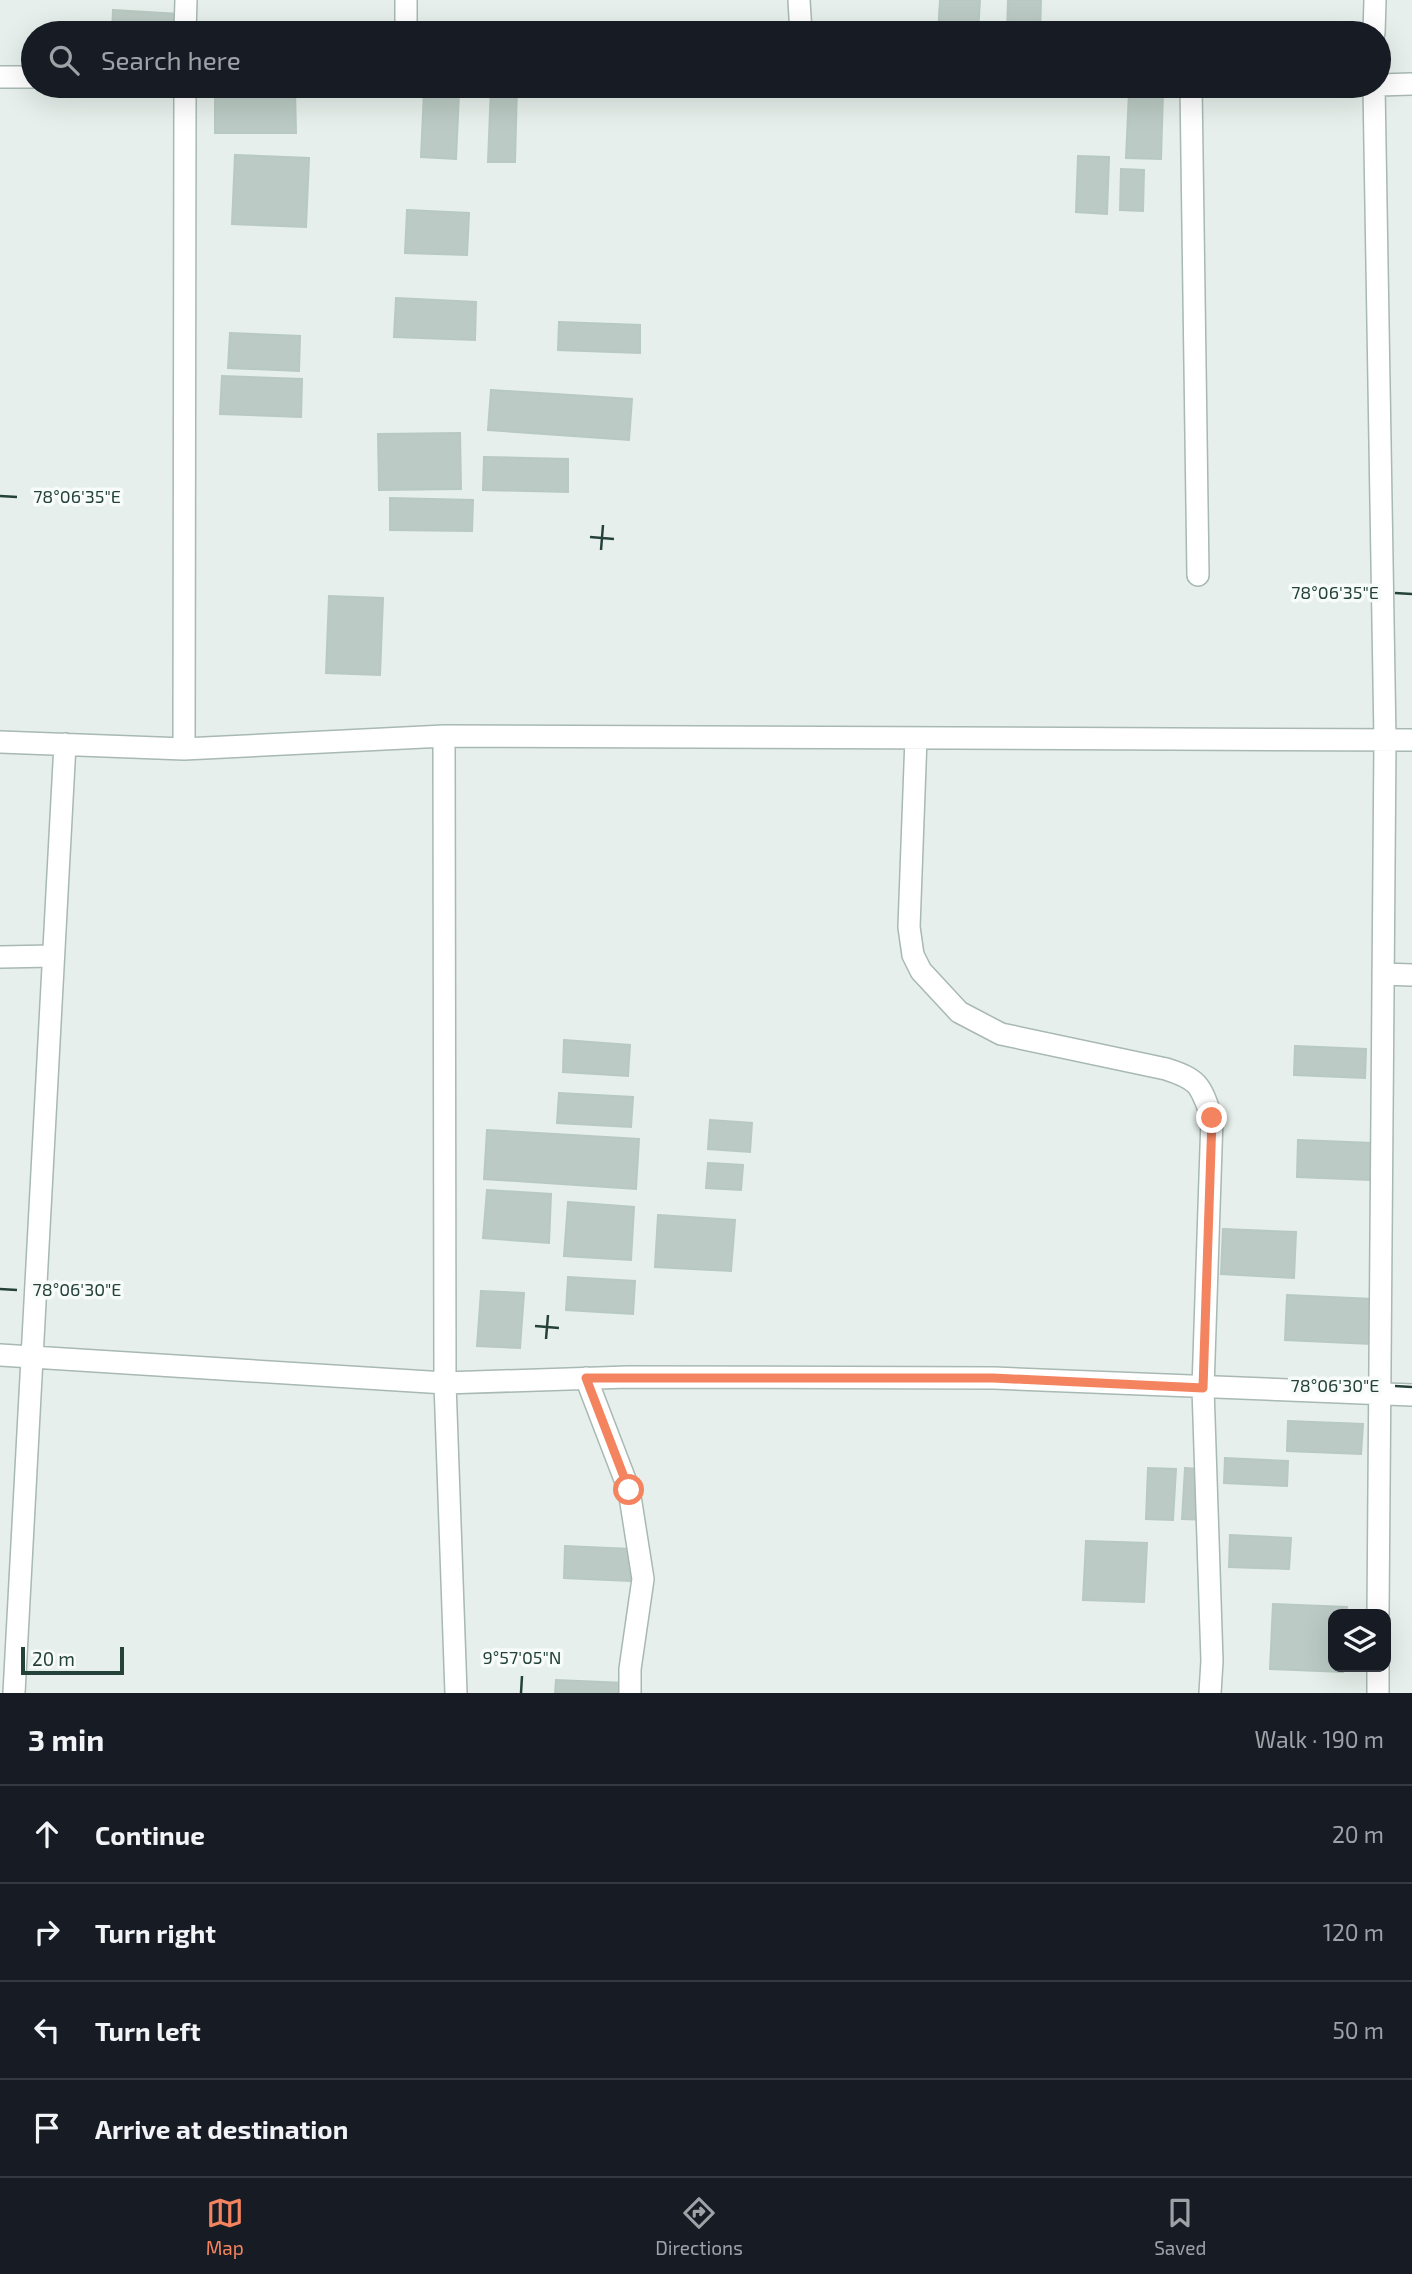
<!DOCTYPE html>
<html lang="en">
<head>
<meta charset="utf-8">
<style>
	:root { --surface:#171b24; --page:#242831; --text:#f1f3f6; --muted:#9ea1a6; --line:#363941; --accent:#f4845f }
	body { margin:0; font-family:"Exo 2",sans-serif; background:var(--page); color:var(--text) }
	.controls { position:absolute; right:21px; bottom:21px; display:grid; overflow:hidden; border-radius:14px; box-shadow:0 7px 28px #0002 }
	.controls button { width:63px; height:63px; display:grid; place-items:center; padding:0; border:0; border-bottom:2px solid var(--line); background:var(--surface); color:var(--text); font:35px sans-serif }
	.scale { position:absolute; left:21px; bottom:18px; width:103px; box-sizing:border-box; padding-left:7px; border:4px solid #24423a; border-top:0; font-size:19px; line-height:24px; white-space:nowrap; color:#24423a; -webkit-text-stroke:5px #f7fbf9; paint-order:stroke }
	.stop { position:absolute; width:21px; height:21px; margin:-16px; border:5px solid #f4845f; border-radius:50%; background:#fff }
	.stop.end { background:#f4845f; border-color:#fff; box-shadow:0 2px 7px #0008 }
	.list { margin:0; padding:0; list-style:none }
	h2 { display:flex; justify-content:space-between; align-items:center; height:91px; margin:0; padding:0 28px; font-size:30px }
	h2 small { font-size:23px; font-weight:400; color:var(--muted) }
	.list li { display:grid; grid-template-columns:46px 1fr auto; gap:21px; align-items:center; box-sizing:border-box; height:98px; padding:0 28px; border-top:2px solid var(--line) }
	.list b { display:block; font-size:26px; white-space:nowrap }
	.list em { font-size:23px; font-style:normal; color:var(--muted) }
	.icon { flex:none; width:38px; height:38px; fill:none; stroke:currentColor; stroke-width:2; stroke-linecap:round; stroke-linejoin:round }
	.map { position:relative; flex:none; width:1412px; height:1693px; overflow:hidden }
	.search { position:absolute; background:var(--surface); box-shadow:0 7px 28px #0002; left:21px; right:21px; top:21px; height:77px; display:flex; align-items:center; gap:18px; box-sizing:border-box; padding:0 24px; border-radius:38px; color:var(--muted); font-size:26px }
	.sheet { height:483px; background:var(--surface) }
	nav { display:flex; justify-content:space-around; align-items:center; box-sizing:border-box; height:98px; border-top:2px solid var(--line); background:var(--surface); font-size:19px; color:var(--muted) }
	nav a { display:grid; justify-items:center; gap:4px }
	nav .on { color:var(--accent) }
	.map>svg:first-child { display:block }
	.building { fill:#bbcac4; stroke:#b8c9c2; stroke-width:2 }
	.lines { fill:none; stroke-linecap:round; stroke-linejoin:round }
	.street-casing { stroke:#a8b8b2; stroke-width:24 }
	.street { stroke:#fff; stroke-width:21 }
	.route { stroke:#f4845f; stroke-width:9 }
	.ticks { fill:none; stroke:#24423a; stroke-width:2.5 }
	.ticks-label { font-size:18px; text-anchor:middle; fill:#24423a; stroke:#f7fbf9; stroke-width:7; stroke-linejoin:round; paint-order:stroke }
</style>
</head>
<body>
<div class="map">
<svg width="1412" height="1693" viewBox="0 0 1412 1693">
	<rect width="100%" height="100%" fill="#e6efeb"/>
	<path class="building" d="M940 0H980L978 33H938Z
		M1008 0H1041L1040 33H1007Z
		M113 10 179 14 178 33H112Z
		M491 86H517L515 162H488Z
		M215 89H295L296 133H215Z
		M424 91 459 93 456 159 421 157Z
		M1129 92 1163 93 1161 159 1126 158Z
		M235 155 309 158 306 227 232 224Z
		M1078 156 1109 157 1107 214 1076 212Z
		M1121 169 1144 170 1143 211 1120 210Z
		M407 210 469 213 467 255 405 253Z
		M396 298 476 302 475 340 394 337Z
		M559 322 640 325V353L558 350Z
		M230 333 300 336 299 371 228 368Z
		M222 376 302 379 301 417 220 414Z
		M491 390 632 399 629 440 488 430Z
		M460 433 461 489 379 490 378 434Z
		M484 457 568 459V492L483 490Z
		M390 498 473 500 472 531 390 530Z
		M329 596 383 598 380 675 326 673Z
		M564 1040 630 1045 628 1076 563 1072Z
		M1295 1046 1366 1049 1365 1078 1294 1075Z
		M559 1093 633 1097 631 1127 557 1123Z
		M710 1120 752 1123 750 1152 708 1149Z
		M487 1130 639 1139 636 1189 484 1179Z
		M1298 1140 1373 1143 1371 1180 1297 1177Z
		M708 1163 743 1165 741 1190 706 1188Z
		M487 1190 551 1194 549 1243 483 1238Z
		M568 1202 634 1207 631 1260 564 1256Z
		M658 1215 735 1220 731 1271 655 1267Z
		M1223 1229 1296 1232 1294 1278 1221 1274Z
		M568 1277 635 1281 633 1314 566 1310Z
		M481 1291 524 1293 520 1348 477 1346Z
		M1287 1295 1373 1299 1371 1344 1285 1340Z
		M1288 1421 1363 1424 1361 1454 1287 1451Z
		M1225 1458 1288 1461 1287 1486 1224 1483Z
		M1148 1468 1176 1469 1173 1520 1146 1519Z
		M1185 1468 1213 1470 1211 1520 1182 1519Z
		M1230 1535 1291 1538 1289 1569 1229 1567Z
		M1086 1541 1147 1543 1144 1602 1083 1600Z
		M565 1546 631 1549 630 1581 564 1578Z
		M1273 1604 1347 1607 1346 1614H1333V1667H1344L1343 1672 1270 1669Z
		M556 1680 625 1683V1693H555Z"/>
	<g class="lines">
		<g class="street-casing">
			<path id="street" d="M799 0 801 33
				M185 33 186 0
				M406 33V0
				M1374 33 1375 0
				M0 77H33
				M1379 85 1412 84
				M1191 86 1198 575
				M1374 86 1385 740 1378 1614
				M444 736 445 1383 456 1693
				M916 738 909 927 913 955 921 971 959 1012 1001 1034 1166 1069C1200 1080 1200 1085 1212 1118L1203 1388 1212 1661 1210 1693
				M0 742 184 749 185 86
				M184 749 444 736 1412 740
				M0 957 53 956
				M1383 974 1412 975
				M0 1355 445 1383 628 1377 994 1378 1412 1395
				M586 1378 629 1490 643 1579 630 1669V1693
				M14 1693 65 744
				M1378 1693V1667"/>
		</g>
		<use href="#street" class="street"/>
	</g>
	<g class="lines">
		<path class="route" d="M629 1490 586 1378H993L1203 1388 1212 1118"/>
	</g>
	<path class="ticks" d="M0 496 17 497M590 537 614 539M601 550 603 525M1395 593 1412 594M0 1289 17 1290M535 1326 559 1328M546 1339 548 1315M1395 1386 1412 1387M521 1693 522 1676"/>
	<g class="ticks-label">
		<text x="77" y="503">78°06'35"E</text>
		<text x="1335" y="599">78°06'35"E</text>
		<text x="77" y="1296">78°06'30"E</text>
		<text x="1335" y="1392">78°06'30"E</text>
		<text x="522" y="1664">9°57'05"N</text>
	</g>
</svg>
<div class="controls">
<button><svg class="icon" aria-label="layers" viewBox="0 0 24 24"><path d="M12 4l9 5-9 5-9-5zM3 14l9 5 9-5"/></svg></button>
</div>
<div class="scale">20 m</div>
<div class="stop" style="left:629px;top:1490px"></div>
<div class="stop end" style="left:1212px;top:1118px"></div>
<div class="search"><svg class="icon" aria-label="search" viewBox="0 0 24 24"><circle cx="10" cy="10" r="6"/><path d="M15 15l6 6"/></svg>Search here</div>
</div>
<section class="sheet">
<h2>3 min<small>Walk · 190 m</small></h2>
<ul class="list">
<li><svg class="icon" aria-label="ahead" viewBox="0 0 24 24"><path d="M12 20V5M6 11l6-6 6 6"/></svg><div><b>Continue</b></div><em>20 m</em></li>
<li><svg class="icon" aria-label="right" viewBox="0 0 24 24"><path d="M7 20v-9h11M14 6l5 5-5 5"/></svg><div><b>Turn right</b></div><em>120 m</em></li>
<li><svg class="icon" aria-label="left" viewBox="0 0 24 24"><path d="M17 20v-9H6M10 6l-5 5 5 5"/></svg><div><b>Turn left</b></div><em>50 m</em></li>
<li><svg class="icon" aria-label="arrive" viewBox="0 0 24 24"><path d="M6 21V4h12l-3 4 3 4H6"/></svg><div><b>Arrive at destination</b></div></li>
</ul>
</section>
<nav>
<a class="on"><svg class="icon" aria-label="map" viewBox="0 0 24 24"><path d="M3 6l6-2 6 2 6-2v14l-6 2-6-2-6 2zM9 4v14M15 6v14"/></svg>Map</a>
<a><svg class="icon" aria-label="directions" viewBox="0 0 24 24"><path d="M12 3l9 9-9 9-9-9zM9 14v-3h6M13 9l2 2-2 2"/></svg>Directions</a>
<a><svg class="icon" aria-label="saved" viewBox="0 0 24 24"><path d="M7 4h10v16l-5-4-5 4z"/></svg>Saved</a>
</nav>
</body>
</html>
